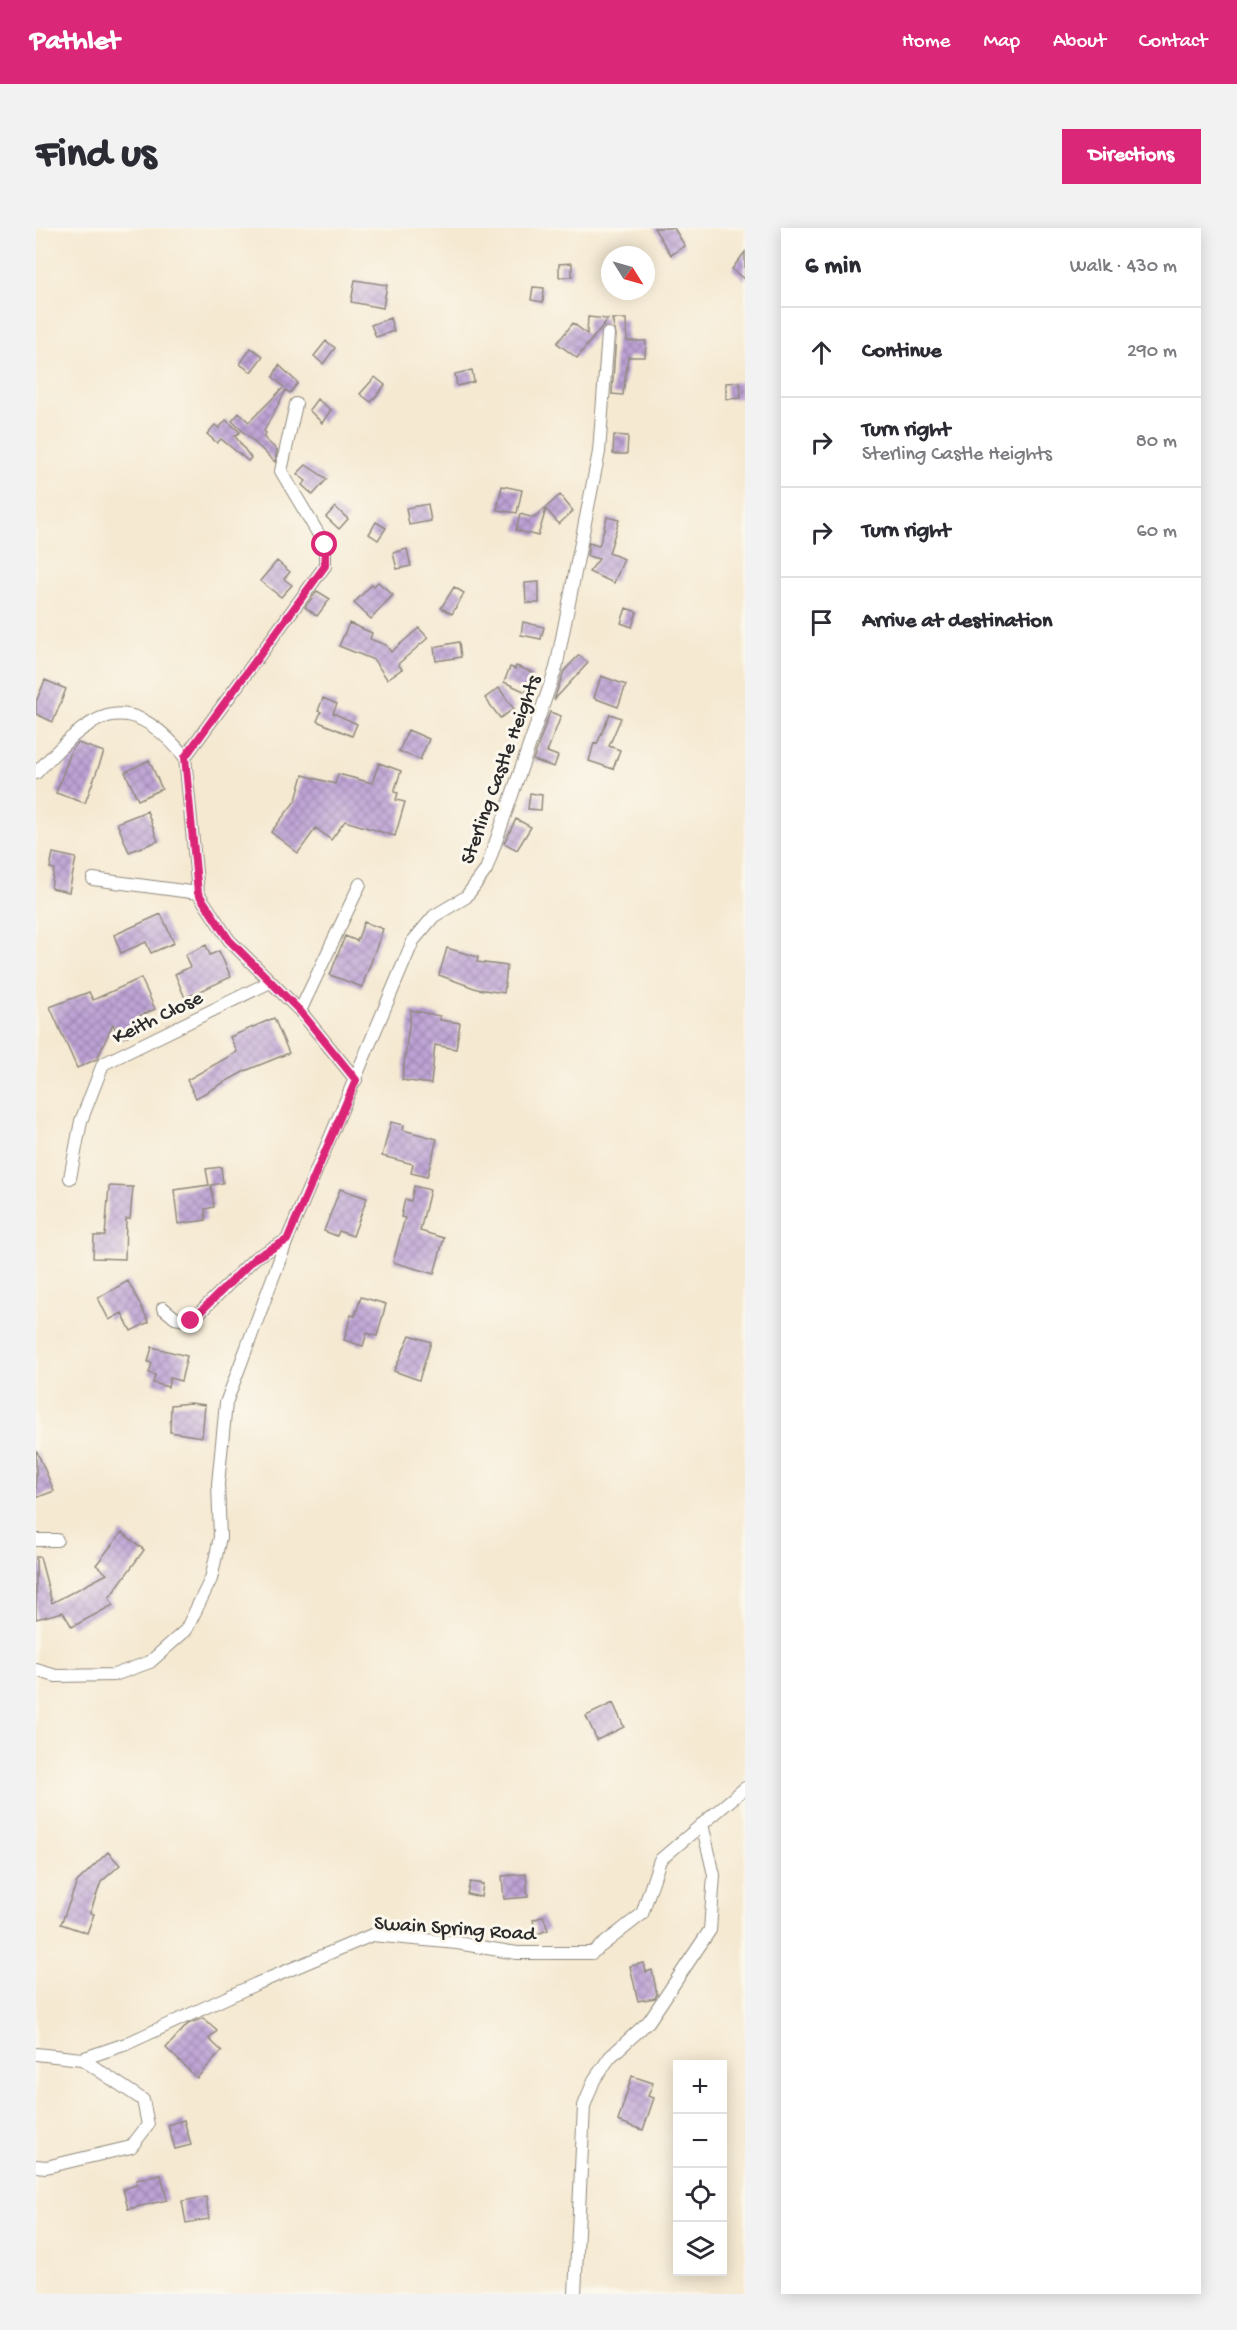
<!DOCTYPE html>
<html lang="en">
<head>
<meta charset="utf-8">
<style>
	:root { --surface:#fff; --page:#f2f2f3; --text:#2b2b33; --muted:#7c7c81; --line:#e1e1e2; --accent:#db2777 }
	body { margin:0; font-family:"Gochi Hand",sans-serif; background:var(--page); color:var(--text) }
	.controls { position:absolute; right:18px; bottom:18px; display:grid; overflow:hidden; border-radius:0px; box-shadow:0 3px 15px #0003 }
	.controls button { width:54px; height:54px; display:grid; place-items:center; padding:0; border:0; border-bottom:2px solid var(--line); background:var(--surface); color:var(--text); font:30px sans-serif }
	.compass { position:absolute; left:565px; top:18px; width:54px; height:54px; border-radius:50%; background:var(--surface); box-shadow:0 3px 15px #0003; rotate:127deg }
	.stop { position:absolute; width:18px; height:18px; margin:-14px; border:4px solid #db2777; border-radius:50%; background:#fff }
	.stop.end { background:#db2777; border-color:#fff; box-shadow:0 2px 6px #0008 }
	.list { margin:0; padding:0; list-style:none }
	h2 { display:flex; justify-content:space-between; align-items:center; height:78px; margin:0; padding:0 24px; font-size:26px }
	h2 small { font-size:20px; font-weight:400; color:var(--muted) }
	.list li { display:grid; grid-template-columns:39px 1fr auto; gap:18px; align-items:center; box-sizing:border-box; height:90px; padding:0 24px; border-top:2px solid var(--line) }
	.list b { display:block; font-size:22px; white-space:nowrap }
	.list p { margin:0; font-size:20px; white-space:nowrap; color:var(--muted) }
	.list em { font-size:20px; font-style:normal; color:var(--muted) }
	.icon { flex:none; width:33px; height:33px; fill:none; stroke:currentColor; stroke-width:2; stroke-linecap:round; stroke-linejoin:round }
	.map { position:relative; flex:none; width:709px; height:2066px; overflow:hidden; border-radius:0px }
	header { display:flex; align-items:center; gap:36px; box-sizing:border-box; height:84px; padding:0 30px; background:var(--accent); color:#fff }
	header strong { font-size:28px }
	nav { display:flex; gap:33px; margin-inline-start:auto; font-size:21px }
	.intro { display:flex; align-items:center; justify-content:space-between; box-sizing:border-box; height:144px; padding:0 36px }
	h1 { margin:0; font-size:42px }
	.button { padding:15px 27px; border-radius:0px; background:var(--accent); color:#fff; font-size:21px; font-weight:700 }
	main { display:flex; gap:36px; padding:0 36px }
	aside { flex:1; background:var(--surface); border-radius:0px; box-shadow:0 3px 15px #0003 }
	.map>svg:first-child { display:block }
	.building { fill:url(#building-cross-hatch) }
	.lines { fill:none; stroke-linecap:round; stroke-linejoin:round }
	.street-casing { stroke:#908a7e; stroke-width:14 }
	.street { stroke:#fff; stroke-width:12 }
	.route { stroke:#db2777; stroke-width:8 }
	.labels { text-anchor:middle; stroke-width:6; stroke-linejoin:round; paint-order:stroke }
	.street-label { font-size:21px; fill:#2b2b2b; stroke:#fbf7ec }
</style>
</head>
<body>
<header>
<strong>Pathlet</strong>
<nav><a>Home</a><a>Map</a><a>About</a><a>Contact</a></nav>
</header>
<div class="intro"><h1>Find us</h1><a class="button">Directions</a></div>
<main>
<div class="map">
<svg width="709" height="2066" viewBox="0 0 709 2066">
	<defs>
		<pattern id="building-cross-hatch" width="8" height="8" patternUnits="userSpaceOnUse" patternTransform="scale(1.5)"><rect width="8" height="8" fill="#bda2d5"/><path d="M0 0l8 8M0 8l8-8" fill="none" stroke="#9a84ad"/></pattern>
	</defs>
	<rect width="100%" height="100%" fill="#fbf7ec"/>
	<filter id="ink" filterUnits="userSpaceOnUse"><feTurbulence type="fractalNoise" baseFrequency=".0167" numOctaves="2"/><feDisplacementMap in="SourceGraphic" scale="12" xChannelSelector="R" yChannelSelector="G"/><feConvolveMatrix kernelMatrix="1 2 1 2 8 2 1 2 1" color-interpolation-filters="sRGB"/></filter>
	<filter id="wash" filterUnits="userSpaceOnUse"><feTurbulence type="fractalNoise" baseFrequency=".008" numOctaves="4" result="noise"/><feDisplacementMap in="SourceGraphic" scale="24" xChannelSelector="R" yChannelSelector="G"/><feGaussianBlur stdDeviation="1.35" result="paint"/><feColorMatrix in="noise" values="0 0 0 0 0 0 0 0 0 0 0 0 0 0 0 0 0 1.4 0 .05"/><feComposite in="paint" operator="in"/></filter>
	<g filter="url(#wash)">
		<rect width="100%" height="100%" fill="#f5e9d2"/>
		<g id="blocks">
			<path class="building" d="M618 0H638L649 18 635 27Z
				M709 24V52L696 41Z
				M536 35V49H523V36Z
				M319 52 351 57 347 80 315 74Z
				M497 59 508 60 507 74 495 72Z
				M552 89 572 91 541 130 521 115 537 95 551 106Z
				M354 90 358 103 340 109 335 97Z
				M576 91H590L591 113H610L609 129H592L587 167 576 166 580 107Z
				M290 113 299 120 287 136 278 128Z
				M215 120 227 128 215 144 204 136Z
				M243 137 262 155 254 165 250 162 228 203 230 205 227 209 241 222 239 234 196 193 203 185 213 194 248 159 237 149Z
				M436 142 438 154 421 158 419 146Z
				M339 149 349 157 335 174 324 166Z
				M704 154 705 170 690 171V155Z
				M281 171 295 182 286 195 273 182Z
				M190 192 204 204 199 208 215 230 212 233 185 211 181 215 171 206 179 197 183 200Z
				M578 207 592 208 591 226H577Z
				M270 237 291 251 277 267 266 257 270 253 261 246Z
				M466 258 486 262 481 285 461 282Z
				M524 267 537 283 523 296 510 281 502 308 480 302 484 286 498 290Z
				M392 276 395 293 373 297 370 280Z
				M299 279 312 291 303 301 290 289Z
				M571 289 583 292 573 325 588 331 578 355 553 344 563 331 551 328 553 315 563 318Z
				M340 294 350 300 342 312 333 306Z
				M371 321 375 338 361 341 357 325Z
				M241 333 254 344 248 351 256 357 245 369 224 353Z
				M342 354 357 367 335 391 318 375 336 356 338 358Z
				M503 354V375H490L489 355Z
				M418 359 428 365 416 386 405 380Z
				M281 363 294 371 281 388 269 379Z
				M590 380 601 384 596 399 585 395Z
				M487 394 508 399 505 411 485 407Z
				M313 395 336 405 334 411 350 417 355 424 383 400 392 410 362 436 366 441 351 451 338 432 303 418Z
				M423 414 425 429 400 433 398 419Z
				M543 427 552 435 518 472 528 443Z
				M480 438 498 445 490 464 468 454 474 439 479 441Z
				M565 448 590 457 582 479 558 470Z
				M9 452 30 461 17 494 0 486V474Z
				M463 460 478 481 464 490 449 470Z
				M287 470 301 476 297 485 321 496 316 508 281 493 285 484 282 483Z
				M514 484 525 488 511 524 522 528 518 539 497 532Z
				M574 486 585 490 573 518 584 522 577 541 553 533 558 515 561 516Z
				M372 502 393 511 384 532 363 523Z
				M42 515 68 524 49 575 20 565 36 521Z
				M113 532 126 561 102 572 89 544Z
				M343 535 365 543 358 564 362 565 360 572 369 574 359 608 309 593 295 612 280 600 262 625 235 604 260 572 267 547 299 556 302 546 336 555Z
				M494 565 506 567 505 582 492 581Z
				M111 583 122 613 93 624 81 595Z
				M480 591 495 599 481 622 468 615Z
				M17 625 40 630 33 664 15 660 18 641 14 640Z
				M125 686 138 715 115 725 110 714 85 725 78 707Z
				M328 694 347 701 326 759 294 747 309 708 321 713Z
				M170 717 174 727 183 723 195 749 149 770 139 746 154 739 149 727Z
				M411 720 442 729 441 734 471 738 468 765 441 761 403 747Z
				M105 750 119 781 99 790 105 802 84 811 77 796 61 831 41 840 14 779 53 764 57 772Z
				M375 782 404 788V792L424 795 420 821 399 817 395 856 366 852Z
				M238 790 253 825 209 843 160 870 151 852 201 824 194 809Z
				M355 894 368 897 367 902 401 911 391 949 375 945 377 936 346 928Z
				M185 939 187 955 175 957 178 979 169 981 170 992 142 996 138 962 173 957 170 941Z
				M73 958 97 959 94 991H90L89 1031 57 1030 58 1008H69Z
				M378 958 394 962 384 1003 408 1010 398 1046 357 1034 369 990 365 989 369 971 375 973Z
				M304 961 331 970 317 1008 303 1003 301 1008 288 1003Z
				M92 1053 113 1094 95 1103 86 1085 73 1092 62 1070Z
				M325 1069 350 1076 341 1108 331 1105 327 1118 308 1112 315 1087 319 1088Z
				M374 1107 395 1114 383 1152 358 1143Z
				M116 1119 151 1128 145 1153 134 1150 132 1159 117 1155 119 1147 113 1145 116 1135 112 1134Z
				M154 1175 169 1177 166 1209 134 1204 135 1177Z
				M0 1221 18 1263 0 1270Z
				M86 1304 108 1322 73 1370 77 1377 36 1399 27 1384 0 1391V1329H4L16 1375 71 1346 60 1337Z
				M577 1475 588 1499 561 1512 550 1488Z
				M72 1624 84 1637 65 1654 54 1685 58 1686 51 1705 25 1696 41 1654Z
				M490 1646 492 1669 468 1671 466 1648Z
				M434 1654 447 1656 445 1669 431 1666Z
				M507 1688 512 1702 501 1706 497 1692Z
				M608 1735 610 1744 616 1742 621 1766 619 1770 602 1773 594 1738Z
				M167 1790 181 1803 173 1811 186 1823 161 1850 130 1820 152 1796Z
				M596 1848 617 1855 612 1868 618 1870 607 1902 582 1893Z
				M148 1892 155 1917 139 1921 132 1897Z
				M125 1947 131 1972 92 1981 87 1961 101 1957 100 1952Z
				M170 1969 173 1991 150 1995 146 1973Z"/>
		</g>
	</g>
	<g filter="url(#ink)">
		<use href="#blocks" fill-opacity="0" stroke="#908a7e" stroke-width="1.5"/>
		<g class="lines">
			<g class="street-casing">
				<path id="street" d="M260 176 245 243 289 317V338L149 529 162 665 193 712 264 783 320 852
					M0 545C54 487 88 456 149 529
					M57 651 162 665
					M264 783 324 656
					M34 950 45 893 67 836 234 754
					M127 1080 139 1090 155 1093 219 1030 251 1012
					M0 1312H21
					M0 1442 20 1448 78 1447 114 1434 150 1402 175 1351 184 1309 182 1256 190 1175 251 1012 377 713 398 688 430 669 450 642 520 440 563 224 572 106
					M0 1826 46 1831 90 1816 220 1756 336 1707 421 1715 481 1725H556L606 1686 624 1632 709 1560
					M0 1938 10 1939 95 1919 112 1897 107 1872 46 1831
					M539 2066 548 1878 558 1852 574 1829 613 1793 674 1702 678 1647 666 1596"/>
			</g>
			<use href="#street" class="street"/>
		</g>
	</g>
	<g class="lines" filter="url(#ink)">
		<path class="route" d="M155 1093 219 1030 251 1012 320 852 264 783 193 712 162 665 149 529 289 338V317"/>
	</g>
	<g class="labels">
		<g class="street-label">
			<text transform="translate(463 541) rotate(-70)" y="7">Sterling Castle Heights</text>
			<text transform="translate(121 788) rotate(-26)" y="7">Keith Close</text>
			<text transform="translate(419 1699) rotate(4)" y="7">Swain Spring Road</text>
		</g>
	</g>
</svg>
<div class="controls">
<button>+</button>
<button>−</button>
<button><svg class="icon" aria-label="locate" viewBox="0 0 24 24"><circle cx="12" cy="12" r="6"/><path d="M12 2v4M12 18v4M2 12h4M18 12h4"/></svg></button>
<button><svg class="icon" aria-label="layers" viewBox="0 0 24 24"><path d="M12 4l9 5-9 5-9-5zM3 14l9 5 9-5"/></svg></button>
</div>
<svg class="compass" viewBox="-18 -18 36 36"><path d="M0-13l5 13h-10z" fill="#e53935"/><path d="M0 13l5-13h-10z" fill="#7c7c81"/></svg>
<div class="stop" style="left:289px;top:317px"></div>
<div class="stop end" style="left:155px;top:1093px"></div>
</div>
<aside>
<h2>6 min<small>Walk · 430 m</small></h2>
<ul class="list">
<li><svg class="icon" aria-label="ahead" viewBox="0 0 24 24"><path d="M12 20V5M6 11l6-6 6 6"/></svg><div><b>Continue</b></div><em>290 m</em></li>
<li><svg class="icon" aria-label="right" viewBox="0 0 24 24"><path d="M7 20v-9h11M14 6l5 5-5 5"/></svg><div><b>Turn right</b><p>Sterling Castle Heights</p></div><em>80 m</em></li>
<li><svg class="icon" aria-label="right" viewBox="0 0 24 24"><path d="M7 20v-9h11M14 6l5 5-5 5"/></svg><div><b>Turn right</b></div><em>60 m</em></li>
<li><svg class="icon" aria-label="arrive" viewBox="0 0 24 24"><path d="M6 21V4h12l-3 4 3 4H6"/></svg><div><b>Arrive at destination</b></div></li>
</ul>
</aside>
</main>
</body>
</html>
